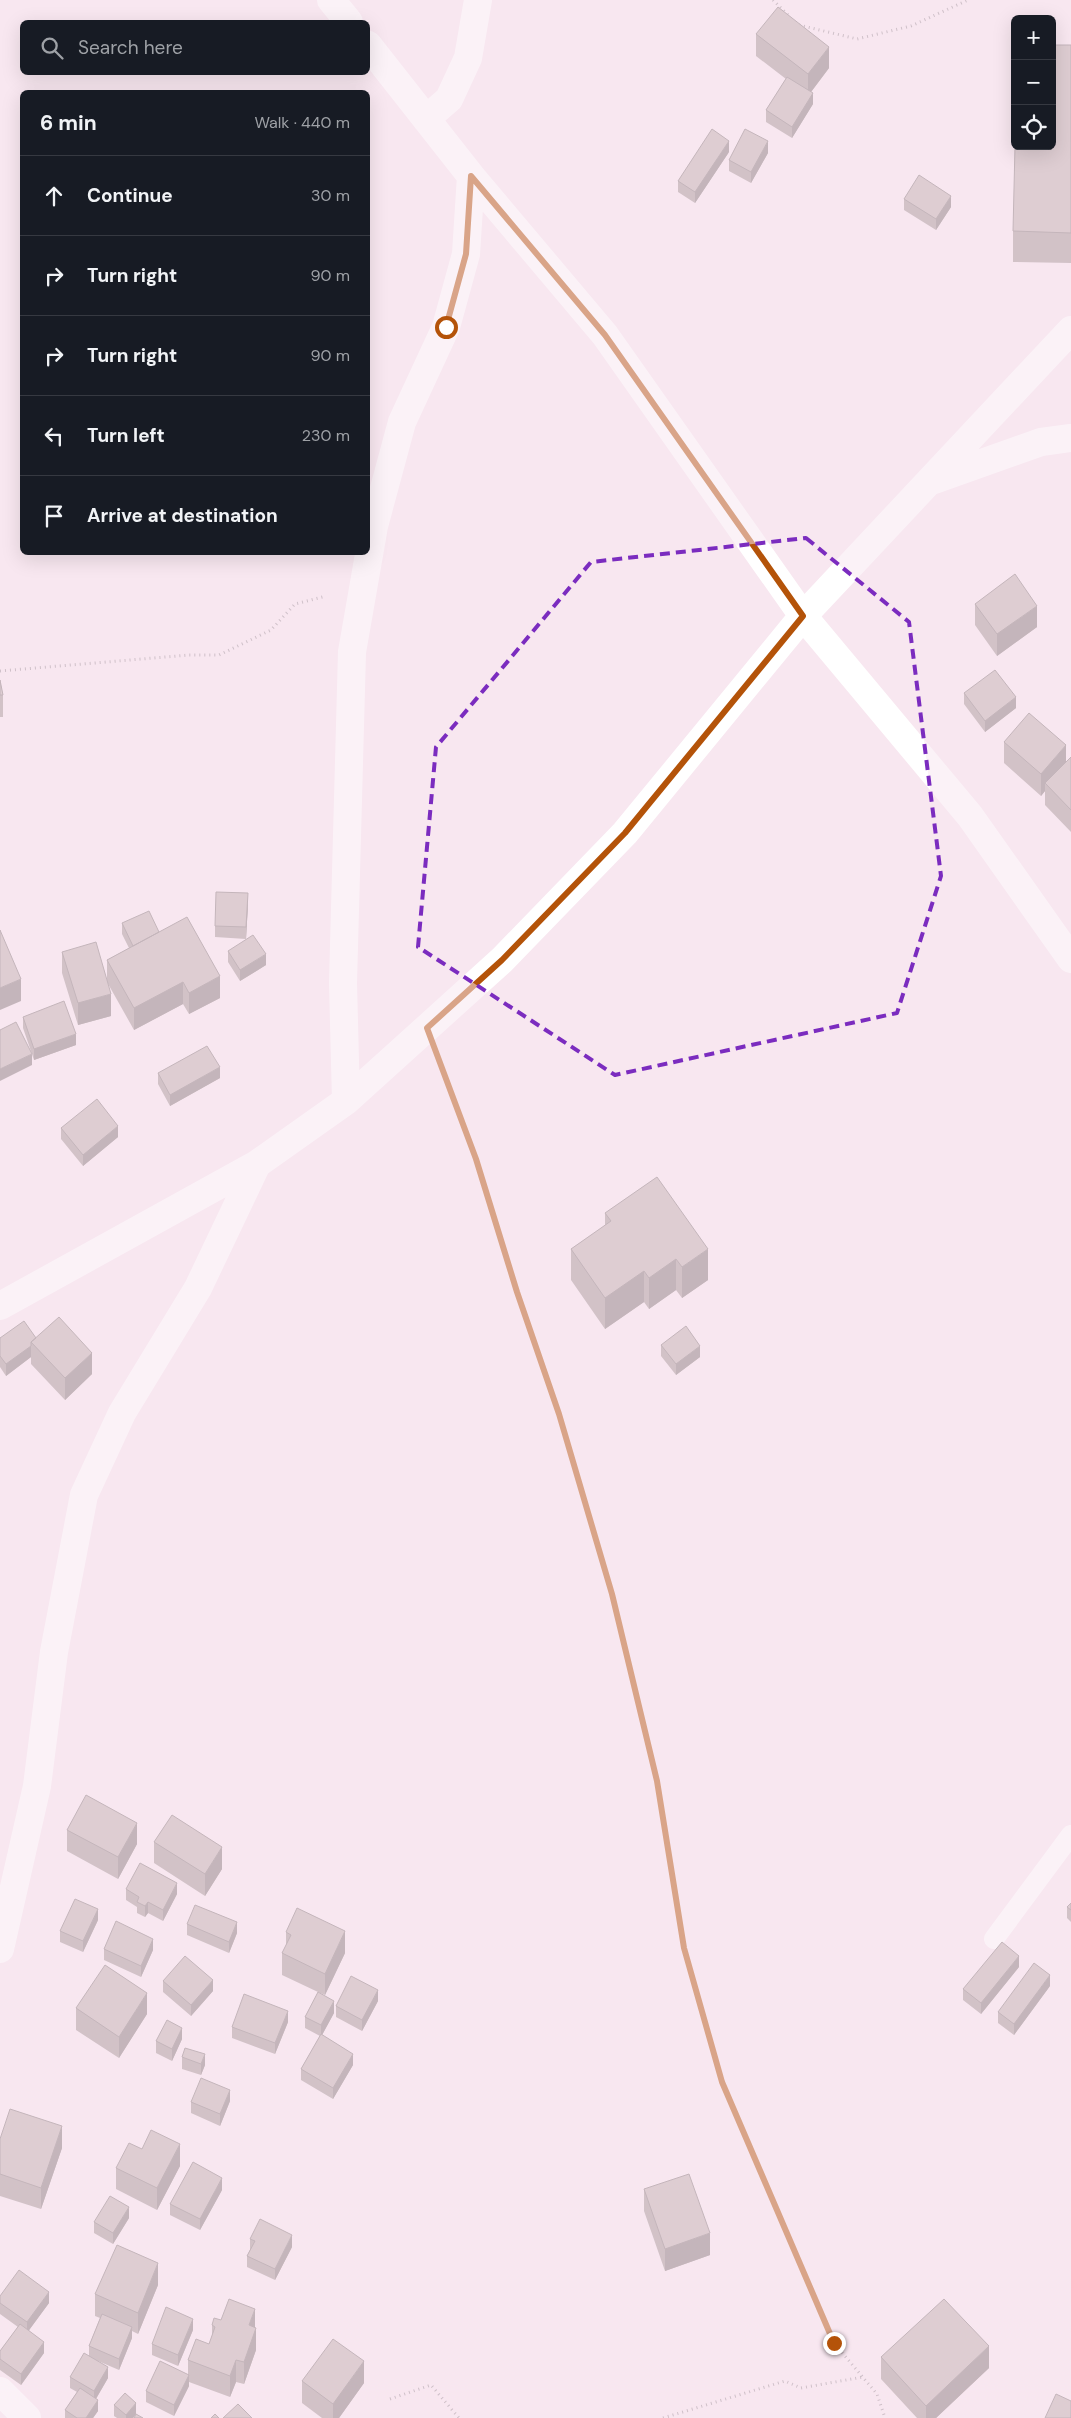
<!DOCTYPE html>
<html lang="en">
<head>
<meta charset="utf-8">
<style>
	:root { --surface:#171b24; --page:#20242c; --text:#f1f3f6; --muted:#9ea1a6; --line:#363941 }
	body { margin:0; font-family:"DM Sans",sans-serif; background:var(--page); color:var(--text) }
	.controls { position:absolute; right:15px; top:15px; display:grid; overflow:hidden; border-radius:8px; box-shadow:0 5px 20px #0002 }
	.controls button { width:45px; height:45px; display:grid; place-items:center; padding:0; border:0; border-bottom:1px solid var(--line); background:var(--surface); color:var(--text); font:25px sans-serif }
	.stop { position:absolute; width:15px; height:15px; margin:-11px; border:4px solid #b45309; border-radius:50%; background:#fff }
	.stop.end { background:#b45309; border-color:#fff; box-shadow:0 1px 5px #0008 }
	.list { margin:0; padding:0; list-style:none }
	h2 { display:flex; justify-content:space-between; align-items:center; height:65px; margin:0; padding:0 20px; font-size:21px }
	h2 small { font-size:16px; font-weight:400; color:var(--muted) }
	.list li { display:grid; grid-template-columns:32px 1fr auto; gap:15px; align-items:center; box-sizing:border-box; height:80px; padding:0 20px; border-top:1px solid var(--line) }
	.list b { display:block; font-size:19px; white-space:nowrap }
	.list em { font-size:16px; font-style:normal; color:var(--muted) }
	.icon { flex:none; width:28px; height:28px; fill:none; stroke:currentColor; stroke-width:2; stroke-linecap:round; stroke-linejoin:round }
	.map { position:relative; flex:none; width:1071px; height:2418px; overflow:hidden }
	.search { position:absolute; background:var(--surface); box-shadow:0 5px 20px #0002; left:20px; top:20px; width:350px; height:55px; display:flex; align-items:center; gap:12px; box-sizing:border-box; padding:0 18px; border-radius:8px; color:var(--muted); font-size:19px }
	.panel { position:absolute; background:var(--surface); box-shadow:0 5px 20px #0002; left:20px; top:90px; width:350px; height:465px; border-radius:8px }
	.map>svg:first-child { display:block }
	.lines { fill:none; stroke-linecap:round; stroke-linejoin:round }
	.path { stroke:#9e9198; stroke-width:3; stroke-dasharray:1 4; stroke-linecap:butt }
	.service { stroke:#fff; stroke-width:20 }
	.minor { stroke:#fff; stroke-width:28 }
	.wall { fill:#a49596 }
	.shaded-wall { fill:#86797a }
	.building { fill:#bfadae; stroke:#86797a }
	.route { stroke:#b45309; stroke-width:6 }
	.marked { fill:none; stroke:#7b2cbf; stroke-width:4; stroke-dasharray:10 6; stroke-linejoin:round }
</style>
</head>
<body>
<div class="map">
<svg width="1071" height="2418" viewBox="0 0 1071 2418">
	<rect width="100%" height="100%" fill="#f8e7f0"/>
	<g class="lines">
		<path class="path" d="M773 0 789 16
			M799 25 857 39 911 26 968 0
			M0 671 189 655H219L271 630 295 604 326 596
			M440 1064 476 1159 517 1293 559 1413 612 1594 657 1781 683 1948 722 2082 834 2343 877 2394 885 2418
			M390 2399 431 2385 459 2418
			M663 2418 785 2381 801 2388 863 2377"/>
		<path class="service" d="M994 1939 1071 1835"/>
		<path class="minor" d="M331 0 349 22
			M368 45 471 176 605 335 803 616 970 816 1071 959
			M426 119 449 99 468 58 478 0
			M934 480 1041 442 1071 438
			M346 1101 343 983 352 652 374 526 402 422 446 327 466 254 471 176
			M0 1306 257 1164 346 1101 502 960 625 833 803 616 1071 330
			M0 1949 37 1786 54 1652 84 1495 122 1413 198 1288 257 1164
			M0 2391 27 2418"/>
	</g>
	<path class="wall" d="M756 34 829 68 811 92 813 104 792 138 766 122V110L786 79 756 56Z
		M1071 45V263L1013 262V231Z
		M729 152 695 203 678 192V181Z
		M768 153 751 183 729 171V160Z
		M904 199 951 207 936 230 904 210Z
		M975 604 1037 627 997 656 975 625Z
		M0 680 3 695V717H0Z
		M964 693 1016 708 985 732 964 704Z
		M1004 742 1066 762 1071 757V832L1045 805V791L1041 796 1004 763Z
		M248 904 246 939 215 937V926Z
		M122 923 159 932 220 998 189 1014 183 1004 134 1030 107 982V960L129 948 122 934Z
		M228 951 266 965 240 981 228 962Z
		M62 952 111 1016 78 1025 62 973Z
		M23 1017 76 1045 34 1060 23 1028Z
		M158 1073 220 1078 170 1106 158 1084Z
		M61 1128 118 1137 83 1166 61 1139Z
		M605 1213 708 1280 682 1298 676 1290 649 1309 644 1302 605 1329 571 1280V1249L605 1226Z
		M0 1338H36L92 1374 65 1400 31 1364V1357L6 1376 0 1367Z
		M661 1345 700 1357 676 1375 661 1356Z
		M67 1830 137 1844 118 1879 67 1851Z
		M154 1842 222 1869 205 1896 154 1863Z
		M126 1889 177 1894 163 1921 148 1913 145 1917 137 1913V1907L126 1900Z
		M1071 1903V1922L1067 1918V1907Z
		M98 1920 83 1952 60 1942V1931Z
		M187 1924 237 1933 229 1953 187 1935Z
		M286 1932 345 1953 325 1995 318 1992 334 2013 322 2035 353 2065 333 2099 301 2080V2069L320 2036 305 2028V2017L318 1992 282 1975V1953L286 1946Z
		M104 1949 153 1950 141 1977 104 1960Z
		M1019 1967 981 2014 963 2000V1989Z
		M163 1981 213 1991 191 2016 163 1992Z
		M1050 1986 1014 2035 998 2023V2012Z
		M378 2001 362 2031 336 2017V2006Z
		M76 2008 147 2014 119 2058 76 2030Z
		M288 2022 275 2054 232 2038V2027Z
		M182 2039 172 2061 156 2053V2041Z
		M182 2057 205 2065 201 2075 182 2069Z
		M230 2101 220 2126 191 2113V2102Z
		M0 2139 62 2148 41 2209 0 2196Z
		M180 2166 157 2210 116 2189V2168Z
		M644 2189 710 2255 665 2271 644 2211Z
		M222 2190 200 2230 170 2215V2204Z
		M129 2218 113 2244 94 2233V2222Z
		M250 2239 292 2247 275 2280 247 2267V2256L250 2250Z
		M158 2285 138 2334 132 2331V2338L119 2370 98 2361 108 2378 96 2399 98 2411 93 2418H65V2410L77 2392 70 2388V2377L89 2356V2346L100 2318 95 2316V2294Z
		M0 2296 49 2303 29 2330 44 2353 21 2385 0 2370V2351L18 2327 0 2314Z
		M221 2320 255 2328 256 2350 244 2384 236 2382 230 2397 189 2382V2386L174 2416 146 2402V2391L188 2375V2360L209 2344 212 2336V2325Z
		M193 2330 178 2366 152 2355V2344Z
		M881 2357 989 2368 936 2418H917L881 2379Z
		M302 2381 364 2383 339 2418H322L302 2403Z
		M114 2405 136 2414 133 2418H117L114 2416Z"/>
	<path class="shaded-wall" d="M829 47V68L808 96V74Z
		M813 93V104L792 138V127Z
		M729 141V152L695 203V192Z
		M768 141V153L751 183V172Z
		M951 196V207L936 230V219Z
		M1037 606V627L997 656V634Z
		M1016 697V708L985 732V721Z
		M1066 745V767L1045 783V791L1041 796V774Z
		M248 893V904L246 939V927Z
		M266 954V965L240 981V970Z
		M220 976V998L189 1014V993Z
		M21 979V1001L0 1010V988Z
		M183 982V1004L134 1030V1008Z
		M111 994V1016L78 1025V1003Z
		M76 1034V1045L34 1060V1049Z
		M32 1054V1065L0 1081V1069Z
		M220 1067V1078L170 1106V1095Z
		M118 1126V1137L83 1166V1155Z
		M708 1249V1280L682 1298V1267Z
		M676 1259V1290L649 1309V1278Z
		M644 1271V1302L605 1329V1298Z
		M31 1346V1357L6 1376V1364Z
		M700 1346V1357L676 1375V1364Z
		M92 1353V1374L65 1400V1378Z
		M137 1823V1844L118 1879V1857Z
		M222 1847V1869L205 1896V1874Z
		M177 1883V1894L163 1921V1910Z
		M148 1902V1913L145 1917V1906Z
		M98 1909V1920L83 1952V1941Z
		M237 1922V1933L229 1953V1942Z
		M345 1931V1953L325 1995V1974Z
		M153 1939V1950L141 1977V1966Z
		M1019 1956V1967L981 2014V2003Z
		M1050 1975V1986L1014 2035V2024Z
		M213 1980V1991L191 2016V2005Z
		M378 1990V2001L362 2031V2020Z
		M147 1993V2014L119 2058V2037Z
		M334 2001V2013L321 2037V2025Z
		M288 2011V2022L275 2054V2043Z
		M182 2028V2039L172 2061V2049Z
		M205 2054V2065L201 2075V2064Z
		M353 2054V2065L333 2099V2088Z
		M230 2090V2101L220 2126V2114Z
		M62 2126V2148L41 2209V2188Z
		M180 2144V2166L157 2210V2188Z
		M222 2178V2190L200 2230V2219Z
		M129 2207V2218L113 2244V2233Z
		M710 2233V2255L665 2271V2249Z
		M292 2235V2247L275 2280V2269Z
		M158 2263V2285L138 2334V2313Z
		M49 2292V2303L27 2333V2322Z
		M255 2309V2331L249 2325Z
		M193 2319V2330L178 2366V2355Z
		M132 2327V2338L119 2370V2359Z
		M256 2328V2350L244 2384V2362Z
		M44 2342V2353L21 2385V2374Z
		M989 2346V2368L936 2418H926V2406Z
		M236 2360V2382L230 2397V2376Z
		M364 2361V2383L339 2418H333V2404Z
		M108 2367V2378L94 2402V2391Z
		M189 2375V2386L174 2416V2405Z
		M98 2400V2411L93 2418H86Z
		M136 2403V2414L133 2418H126V2415Z"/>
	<path class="building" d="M778 7 829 47 808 74 756 34Z
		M1052 45H1071V233L1013 231 1015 146H1052Z
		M787 77 813 93 792 127 766 110Z
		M712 129 729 141 695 192 678 181Z
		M745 129 768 141 751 172 729 160Z
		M919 175 951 196 936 219 904 199Z
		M1015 574 1037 606 997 634 975 604Z
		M995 670 1016 697 985 721 964 693Z
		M0 680 3 695H0Z
		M1029 713 1066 745 1041 774 1004 742Z
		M1071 757V810L1045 783Z
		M216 892 248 893 246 927 215 926Z
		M149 911 159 932 133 946 122 923Z
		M187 917 220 976 189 993 183 982 134 1008 107 960Z
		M0 930 21 979 0 988Z
		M253 935 266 954 240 970 228 951Z
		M96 942 111 994 78 1003 62 952Z
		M64 1001 76 1034 34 1049 23 1017Z
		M16 1022 32 1054 0 1069V1030Z
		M207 1046 220 1067 170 1095 158 1073Z
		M97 1099 118 1126 83 1155 61 1128Z
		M657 1177 708 1249 682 1267 676 1259 649 1278 644 1271 605 1298 571 1249 611 1221 605 1213Z
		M59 1317 92 1353 65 1378 31 1342Z
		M24 1321 36 1338 31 1342V1346L6 1364 0 1356V1338Z
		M686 1326 700 1346 676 1364 661 1345Z
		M86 1795 137 1823 118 1857 67 1830Z
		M172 1815 222 1847 205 1874 154 1842Z
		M140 1863 177 1883 163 1910 148 1902 145 1906 137 1902 139 1897 126 1889Z
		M75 1899 98 1909 83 1941 60 1931Z
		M1071 1903V1910L1067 1907Z
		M195 1905 237 1922 229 1942 187 1924Z
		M297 1908 345 1931 325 1974 282 1953 291 1935 286 1932Z
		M116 1921 153 1939 141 1966 104 1949Z
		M1002 1942 1019 1956 981 2003 963 1989Z
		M185 1956 213 1980 191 2005 163 1981Z
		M1034 1963 1050 1975 1014 2024 998 2012Z
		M105 1965 147 1993 119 2037 76 2008Z
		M351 1976 378 1990 362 2020 336 2006Z
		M318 1992 334 2001 321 2025 305 2017Z
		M244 1994 288 2011 275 2043 232 2027Z
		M167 2020 182 2028 172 2049 156 2041Z
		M321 2034 353 2054 333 2088 301 2069Z
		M185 2048 205 2054 201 2064 182 2057Z
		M201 2078 230 2090 220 2114 191 2102Z
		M10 2109 62 2126 41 2188 0 2174V2139Z
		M151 2130 180 2144 157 2188 116 2168 129 2143 142 2149Z
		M193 2162 222 2178 200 2219 170 2204Z
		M689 2174 710 2233 665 2249 644 2189Z
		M110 2196 129 2207 113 2233 94 2222Z
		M260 2219 292 2235 275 2269 247 2256 255 2241 250 2239Z
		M117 2245 158 2263 138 2313 95 2294Z
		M19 2270 49 2292 27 2322 0 2303V2296Z
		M229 2299 255 2309 249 2325 256 2328 244 2362 236 2360 230 2376 188 2360 196 2339 209 2344 215 2327 212 2325 214 2318 221 2320Z
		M944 2299 989 2346 926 2406 881 2357Z
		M166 2307 193 2319 178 2355 152 2344Z
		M102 2314 132 2327 119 2359 89 2346Z
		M20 2324 44 2342 21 2374 0 2359V2351Z
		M333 2339 364 2361 333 2404 302 2381Z
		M84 2353 108 2367 94 2391 70 2377Z
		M160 2361 189 2375 174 2405 146 2391Z
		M80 2388 98 2400 86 2418H77L65 2410Z
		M125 2393 136 2403 126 2415 114 2405Z
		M1056 2394 1071 2401V2418H1045Z
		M238 2404 252 2418H223Z
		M136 2414 143 2418H134Z
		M215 2414 219 2418H211Z"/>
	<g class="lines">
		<path class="route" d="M446 327 466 254 471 176 605 335 803 616 625 833 502 960 427 1028 476 1159 517 1292 559 1414 612 1594 657 1781 684 1948 722 2082 834 2343"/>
	</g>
	<path d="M0 0H1071V2418H0ZM806 538 909 622 941 876 897 1013 615 1075 418 947 436 747 591 562Z" fill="#f8e7f0" fill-opacity=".55" fill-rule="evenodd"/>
	<path class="marked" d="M806 538 909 622 941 876 897 1013 615 1075 418 947 436 747 591 562Z"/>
</svg>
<div class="controls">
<button>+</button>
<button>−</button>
<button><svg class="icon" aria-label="locate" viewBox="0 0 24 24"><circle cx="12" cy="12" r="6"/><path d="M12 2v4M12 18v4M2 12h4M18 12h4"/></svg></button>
</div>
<div class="stop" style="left:446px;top:327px"></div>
<div class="stop end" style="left:834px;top:2343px"></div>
<div class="search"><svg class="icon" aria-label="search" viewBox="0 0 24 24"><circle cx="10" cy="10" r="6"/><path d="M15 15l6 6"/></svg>Search here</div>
<section class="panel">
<h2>6 min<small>Walk · 440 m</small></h2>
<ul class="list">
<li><svg class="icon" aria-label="ahead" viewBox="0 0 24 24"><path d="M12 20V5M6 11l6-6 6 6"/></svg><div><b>Continue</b></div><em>30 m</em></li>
<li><svg class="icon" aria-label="right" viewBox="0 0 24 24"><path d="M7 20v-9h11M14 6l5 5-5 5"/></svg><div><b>Turn right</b></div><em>90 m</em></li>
<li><svg class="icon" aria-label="right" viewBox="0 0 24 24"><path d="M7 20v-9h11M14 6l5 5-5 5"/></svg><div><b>Turn right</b></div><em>90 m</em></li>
<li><svg class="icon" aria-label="left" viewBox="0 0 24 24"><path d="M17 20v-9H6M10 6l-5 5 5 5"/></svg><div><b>Turn left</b></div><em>230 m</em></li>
<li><svg class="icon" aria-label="arrive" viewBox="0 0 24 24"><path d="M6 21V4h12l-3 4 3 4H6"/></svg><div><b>Arrive at destination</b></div></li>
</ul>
</section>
</div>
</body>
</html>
